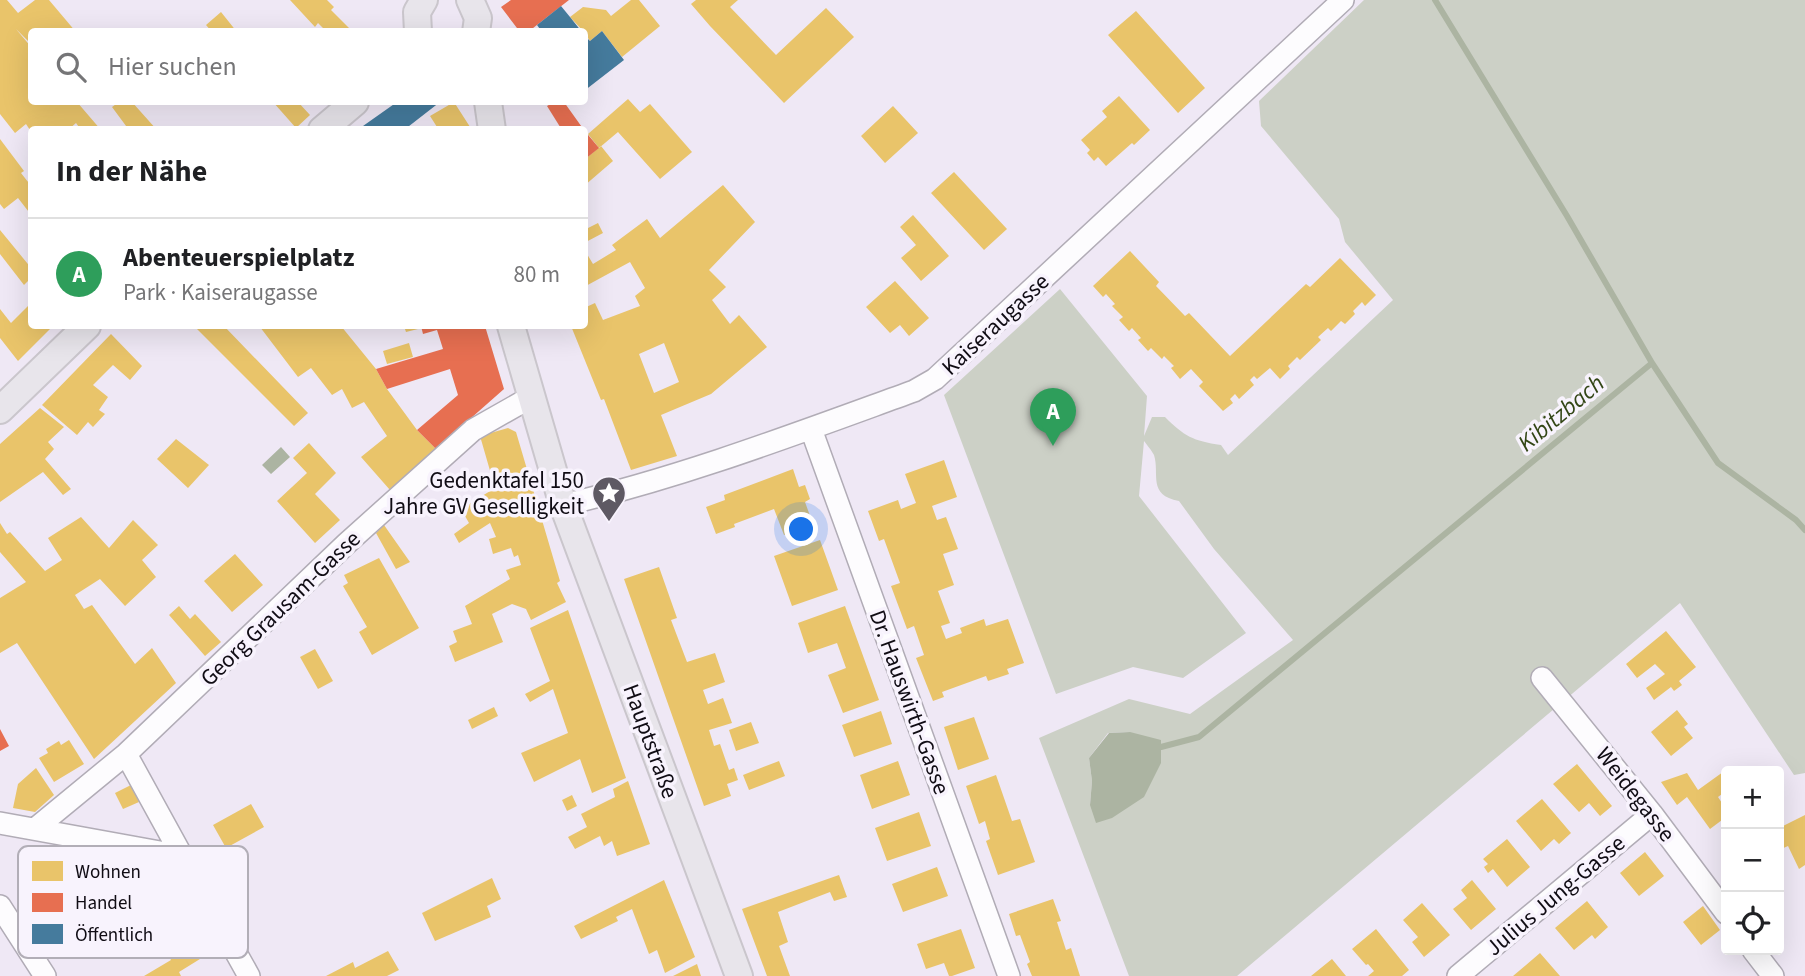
<!DOCTYPE html>
<html lang="de">
<head>
<meta charset="utf-8">
<style>
	:root { --surface:#fff; --page:#f6f6f6; --text:#202124; --muted:#757577; --line:#e0e0e0; --accent:#5e5963 }
	body { margin:0; font-family:"Source Sans 3",sans-serif; background:var(--page); color:var(--text) }
	.controls { position:absolute; right:21px; bottom:21px; display:grid; overflow:hidden; border-radius:7px; box-shadow:0 7px 28px #0002 }
	.controls button { width:63px; height:63px; display:grid; place-items:center; padding:0; border:0; border-bottom:2px solid var(--line); background:var(--surface); color:var(--text); font:35px sans-serif }
	.you { position:absolute; left:802px; top:530px; width:24px; height:24px; margin:-18px; border:5px solid #fff; border-radius:50%; background:#1a73e8; box-shadow:0 0 0 10px #1a73e833 }
	.badge { display:grid; place-items:center; width:46px; height:46px; border-radius:50%; background:var(--accent); color:#fff; font-size:23px; font-weight:700 }
	.pin { position:absolute; translate:-50% -58px; filter:drop-shadow(0 2px 4px #0008) }
	.pin::after { content:''; position:absolute; top:37px; width:24px; height:21px; background:inherit; clip-path:polygon(0 0,100% 0,50% 100%) }
	.list { margin:0; padding:0; list-style:none }
	h2 { display:flex; justify-content:space-between; align-items:center; height:91px; margin:0; padding:0 28px; font-size:30px }
	h2 small { font-size:23px; font-weight:400; color:var(--muted) }
	.list li { display:grid; grid-template-columns:46px 1fr auto; gap:21px; align-items:center; box-sizing:border-box; height:112px; padding:0 28px; border-top:2px solid var(--line) }
	.list b { display:block; font-size:26px; white-space:nowrap }
	.list p { margin:0; font-size:23px; white-space:nowrap; color:var(--muted) }
	.list em { font-size:23px; font-style:normal; color:var(--muted) }
	.icon { flex:none; width:38px; height:38px; fill:none; stroke:currentColor; stroke-width:2; stroke-linecap:round; stroke-linejoin:round }
	.map { position:relative; flex:none; width:1805px; height:976px; overflow:hidden }
	.search { position:absolute; background:var(--surface); box-shadow:0 7px 28px #0002; left:28px; top:28px; width:560px; height:77px; display:flex; align-items:center; gap:18px; box-sizing:border-box; padding:0 24px; border-radius:7px; color:var(--muted); font-size:26px }
	.panel { position:absolute; background:var(--surface); box-shadow:0 7px 28px #0002; left:28px; top:126px; width:560px; height:203px; border-radius:7px }
	.map>svg:first-child { display:block }
	.green { fill:#ccd0c6; fill-rule:evenodd }
	.water { fill:#acb4a2 }
	.homes { fill:#e9c46a; fill-rule:evenodd }
	.shops { fill:#e76f51 }
	.public { fill:#457b9d }
	.lines { fill:none; stroke-linecap:round; stroke-linejoin:round }
	.stream { stroke:#acb4a2; stroke-width:6 }
	.minor-casing { stroke:#b1acb6; stroke-width:24 }
	.major-casing { stroke:#cac6cc; stroke-width:30 }
	.minor { stroke:#fdfcfe; stroke-width:21 }
	.major { stroke:#e8e5eb; stroke-width:26 }
	.labels { text-anchor:middle; stroke-width:7; stroke-linejoin:round; paint-order:stroke }
	.street-label { font-size:23px; fill:#100c14; stroke:#f8f3fd }
	.poi-label { font-size:23px; fill:#100c14; stroke:#f8f3fd; text-anchor:end }
	.water-label { font-size:24px; font-style:italic; fill:#334616; stroke:#f8f3fd }
	.key { fill:#f8f3fd; stroke:#b2aeb7; stroke-width:2 }
	.key-label { font-size:19px; fill:#100c14 }
</style>
</head>
<body>
<div class="map">
<svg width="1805" height="976" viewBox="0 0 1805 976">
	<rect width="100%" height="100%" fill="#efe8f5"/>
	<path class="green" d="M1364 0H1805V773L1794 775 1680 603 1237 976H1129L1039 738 1129 699 1190 714 1293 640 1214 549 1179 501C1147 495 1160 474 1154 455 1152 451 1147 445 1144 441L1139 496 1246 633 1183 678 1133 667 1056 694 944 395 1060 289 1147 396 1144 436 1152 417H1165C1184 436 1193 441 1221 445L1228 455 1393 300 1345 242 1339 219 1261 126 1259 101ZM1130 732 1090 805 1092 781 1089 758 1108 733Z"/>
	<path class="water" d="M281 447 290 457 271 474 262 465Z
		M1130 732 1161 740V763L1144 797 1112 818 1096 823 1090 805 1092 781 1089 758 1109 733Z"/>
	<path class="homes" d="M0 0H7L18 13 35 0H49L76 32H32V45L16 29 32 48V102H77L101 130H81L76 123 68 130H30L26 124 15 133 0 114Z
		M290 0H327L334 7 331 10 353 32H327L318 23 315 27Z
		M631 0H639L660 26 622 57 602 31 590 41 584 32 570 17 583 7 606 10 611 16Z
		M696 0H738L730 7 776 55 826 8 854 37 784 103 710 26 691 4Z
		M1136 11 1205 88 1178 113 1108 35Z
		M221 12 237 32H212L206 25Z
		M1119 96 1150 130 1134 145 1132 143 1106 166 1098 157 1094 161 1087 153 1090 150 1081 140 1107 117 1102 111Z
		M628 99 640 112 650 104 692 152 660 179 618 132 599 148 588 134Z
		M119 102H132L157 130H129L112 107Z
		M273 102H298L310 115 296 128Z
		M454 102 472 130H433L437 127 430 116Z
		M893 106 918 133 885 163 861 136Z
		M0 139 24 171 21 173 32 187V216L18 198 4 209 0 204Z
		M601 146 613 161 584 186V160Z
		M954 172 1007 229 984 250 931 193Z
		M723 185 755 222 709 270 726 287 712 300 730 324 739 315 767 347 711 394 661 415 677 456 631 470 604 399 601 400 571 326H584V308L595 303 603 320 640 306 635 296 645 288 630 262 584 287V249L593 264 616 250 612 245 647 219 660 238ZM664 343 679 382 654 393 639 354Z
		M913 215 949 256 921 281 901 258 916 245 900 227Z
		M598 223 603 233 584 243V230Z
		M0 230 32 269V277L24 285 0 254Z
		M1130 251 1159 282 1156 286 1185 316 1189 313 1230 356 1306 284 1310 287 1340 258 1376 295 1365 306 1362 302 1353 311 1355 314 1345 324 1341 321 1331 331 1328 328 1318 337 1321 340 1300 360 1297 357 1288 366 1290 369 1280 379 1270 368 1257 379 1254 376 1250 380 1254 385 1239 399 1235 394 1230 399 1233 403 1223 411 1199 386 1203 382 1191 369 1180 379 1171 368 1174 366 1164 356 1162 359 1151 348 1148 351 1138 340 1141 338 1132 328 1129 331 1119 320 1123 317 1112 306 1115 304 1106 294 1103 297 1093 286Z
		M895 281 929 318 909 336 900 325 890 333 866 307Z
		M32 302V326H53L18 361 0 338V309L11 323Z
		M194 326H224L308 413 294 426Z
		M254 326H341L376 369 387 389 417 430 436 449 390 490 361 457 387 436 364 402 352 408 342 389 332 395 311 368 298 377 260 327 256 329Z
		M404 326H421L422 328 406 332Z
		M111 334 142 366 130 380 113 365 93 385 108 397 99 410 105 414 93 427 88 422 77 435 42 405Z
		M409 343 413 357 387 364 383 351Z
		M40 408 64 427 48 442 54 449 45 459 71 489 63 495 43 472 0 502V444Z
		M508 428 516 432 560 581 557 583 566 602 531 620 526 609 512 604 492 614 503 642 455 662 449 646 457 642 453 631 472 624 465 606 510 579 506 570 521 565 518 555 514 557 511 548 493 554 489 539 496 537 490 523 459 543 454 534 469 523 461 509 495 488 480 436Z
		M176 439 209 465 188 488 157 459Z
		M309 443 336 473 315 494 340 520 315 543 277 501 307 473 293 458Z
		M944 460 957 497 932 506 937 520 946 517 958 549 943 554 954 585 938 591 950 623 941 626 946 639 962 633 960 628 984 619 986 626 1008 619 1024 663 1007 669 1009 674 988 681 986 676 942 692 944 697 933 701 916 658 924 655 914 626 907 629 891 586 900 583 884 539 879 541 868 511 898 500 901 509 916 503 905 474Z
		M793 469 799 487 805 485 810 499 805 502 813 524 784 535 774 509 734 524 735 527 716 534 706 507 725 500 724 495Z
		M81 517 109 548 133 520 158 545 142 560 156 577 125 606 100 579 75 595 84 609 92 605 135 664 152 648 176 683 94 759 17 643 0 653V598L26 582 0 552V523L7 534 10 532 45 571 62 560 48 538Z
		M384 525 410 562 396 569 376 533Z
		M820 540 838 590 792 606 774 556Z
		M235 554 263 585 232 612 204 581Z
		M379 558 419 628 372 655 359 632 367 627 343 586 348 583 344 575Z
		M659 567 677 618 671 620 687 662 715 653 725 682 703 690 708 704 723 698 732 723 709 730 714 746 720 744 729 770 734 768 738 780 727 784 731 796 704 806 624 579Z
		M179 606 190 619 195 614 221 642 205 656 169 615Z
		M845 606 879 700 843 713 828 675 846 668 837 643 808 653 798 623Z
		M568 610 626 778 592 793 580 759 534 782 521 753 568 733 553 689 530 702 525 694 550 681 530 628Z
		M1666 631 1696 667 1679 681 1682 685 1674 691 1671 687 1654 700 1646 688 1665 674 1655 664 1637 678 1626 664Z
		M315 649 333 681 318 689 300 657Z
		M494 707 498 716 472 729 468 720Z
		M1677 710 1688 724 1684 727 1693 738 1671 756 1651 732Z
		M881 711 892 744 854 757 842 725Z
		M974 717 989 759 958 770 944 727Z
		M751 722 759 743 736 751 729 730Z
		M69 740 84 764 54 782 39 758 48 753 46 749 59 741 61 745Z
		M779 761 785 776 749 790 743 775Z
		M898 761 910 795 872 809 860 775Z
		M1577 764 1612 806 1600 816 1589 803 1579 812 1553 784Z
		M36 768 54 795 35 812 13 808 18 784Z
		M1723 772 1726 777V791L1718 797 1726 809V817L1710 829 1687 797 1677 805 1661 782 1687 773 1698 790Z
		M996 775 1012 821 1020 819 1035 862 998 875 986 841 990 839 985 821 979 824 966 786Z
		M628 781 650 844 617 856 612 841 604 846 600 836 575 849 568 837 587 827 581 814 615 797 613 789Z
		M131 785 139 802 123 809 115 793Z
		M572 795 577 806 567 811 562 800Z
		M1542 799 1571 833 1559 844 1554 839 1541 851 1516 821Z
		M251 804 264 827 226 848 213 825Z
		M919 812 931 846 887 861 875 828Z
		M1805 815V865L1799 869 1788 846 1779 850V828Z
		M1507 839 1530 867 1507 887 1493 869 1488 873 1484 867 1488 864 1483 859Z
		M1645 852 1664 876 1639 896 1620 873Z
		M937 867 948 896 903 912 892 884Z
		M839 875 847 897 834 901 830 892 778 912 788 942 779 946 790 976H767L742 909Z
		M492 878 501 899 487 906 491 917 435 941 422 913Z
		M664 880 695 957 665 973 657 950 649 954 632 909 616 917 618 921 581 939 574 926Z
		M1472 880 1496 909 1471 930 1453 909 1467 898 1461 890Z
		M1053 899 1061 921 1057 922 1066 950 1071 948 1080 976H1032L1027 964 1030 962 1020 935 1016 936 1009 914Z
		M1587 901 1608 927 1595 939 1592 935 1574 950 1555 928Z
		M1422 903 1450 935 1424 957 1412 942 1418 937 1403 920Z
		M1703 906 1720 930 1701 945 1683 922Z
		M961 929 975 968 952 976H949L944 963 926 969 917 944Z
		M1376 929 1409 970 1402 976H1368L1374 971 1368 964 1366 965 1352 949Z
		M188 939 200 959 179 972 181 976H144L171 960 166 951Z
		M388 951 399 970 387 976H326L353 962 355 968Z
		M1540 953 1560 976H1513Z
		M1332 959 1346 976H1311Z
		M697 964 701 976H673Z"/>
	<path class="shops" d="M511 0H569L528 32H520L501 7Z
		M554 102H564L584 130H562L547 106Z
		M584 130 599 148 584 160Z
		M421 326H485L504 389 436 449 417 430 458 395 450 369 387 389 376 369 443 349 437 330 423 334Z
		M0 729 9 746 0 751Z"/>
	<path class="public" d="M561 6 570 17 582 32H542L537 25Z
		M602 31 624 60 584 91V35L590 41Z
		M397 102H440L404 130H365L363 126Z"/>
	<g class="lines">
		<path class="stream" d="M1652 363 1718 463 1796 520 1805 530
			M1161 747 1199 737 1652 363 1567 216 1435 0"/>
		<g class="minor-casing">
			<path id="minor" d="M811 429 1009 976
				M563 505C683 477 798 433 914 391L935 379 1343 0
				M1542 678 1652 814 1726 913
				M126 754 182 856
				M0 823 182 856 249 976
				M36 828 126 754 346 544 473 430 531 397
				M0 906 45 976
				M1753 950 1773 976
				M1458 976 1652 814"/>
		</g>
		<g class="major-casing">
			<path id="major" d="M470 0 478 18 476 32
				M418 32 417 12 424 0
				M488 102 492 130
				M322 130 355 102
				M511 326 563 505 739 976
				M0 410 87 326"/>
		</g>
		<use href="#minor" class="minor"/>
		<use href="#major" class="major"/>
	</g>
	<defs>
		<g id="sight-pin" transform="scale(1.75)"><path d="M0 17L-7.5 6A9.5 9.5 0 1 1 7.5 6Z" fill="#5e5963" stroke="#f8f3fd"/><path d="M0-6L1.8-2.2L6-1.7L2.9 1.2L3.7 5.4L0 3.3L-3.7 5.4L-2.9 1.2L-6-1.7L-1.8-2.2Z" fill="#fff"/></g>
	</defs>
	<g fill-rule="evenodd">
		<use href="#sight-pin" x="609" y="493"/>
	</g>
	<g class="labels">
		<g class="street-label">
			<text transform="translate(995 324) rotate(-43)" y="8">Kaiseraugasse</text>
			<text transform="translate(280 608) rotate(-44)" y="8">Georg Grausam-Gasse</text>
			<text transform="translate(910 702) rotate(70)" y="8">Dr. Hauswirth-Gasse</text>
			<text transform="translate(651 741) rotate(70)" y="8">Hauptstraße</text>
			<text transform="translate(1636 794) rotate(52)" y="8">Weidegasse</text>
			<text transform="translate(1555 895) rotate(-40)" y="8">Julius Jung-Gasse</text>
		</g>
		<g class="poi-label">
			<text x="584" y="488">Gedenktafel 150<tspan x="584" dy="26">Jahre GV Geselligkeit</tspan></text>
		</g>
		<g class="water-label">
			<text transform="translate(1561 413) rotate(-40)" y="8">Kibitzbach</text>
		</g>
	</g>
	<rect x="18" y="846" width="230" height="112" rx="10" class="key"/>
	<rect x="32" y="861" width="31" height="20" fill="#e9c46a"/>
	<rect x="32" y="893" width="31" height="19" fill="#e76f51"/>
	<rect x="32" y="924" width="31" height="20" fill="#457b9d"/>
	<g class="key-label">
		<text x="75" y="878">Wohnen</text>
		<text x="75" y="909">Handel</text>
		<text x="75" y="941">Öffentlich</text>
	</g>
</svg>
<div class="controls">
<button>+</button>
<button>−</button>
<button><svg class="icon" aria-label="locate" viewBox="0 0 24 24"><circle cx="12" cy="12" r="6"/><path d="M12 2v4M12 18v4M2 12h4M18 12h4"/></svg></button>
</div>
<div class="you"></div>
<div class="pin badge" style="left:1053px;top:446px;background:#2e9e5b">A</div>
<div class="search"><svg class="icon" aria-label="search" viewBox="0 0 24 24"><circle cx="10" cy="10" r="6"/><path d="M15 15l6 6"/></svg>Hier suchen</div>
<section class="panel">
<h2>In der Nähe<small></small></h2>
<ul class="list">
<li><span class="badge" style="background:#2e9e5b">A</span><div><b>Abenteuerspielplatz</b><p>Park · Kaiseraugasse</p></div><em>80 m</em></li>
</ul>
</section>
</div>
</body>
</html>
